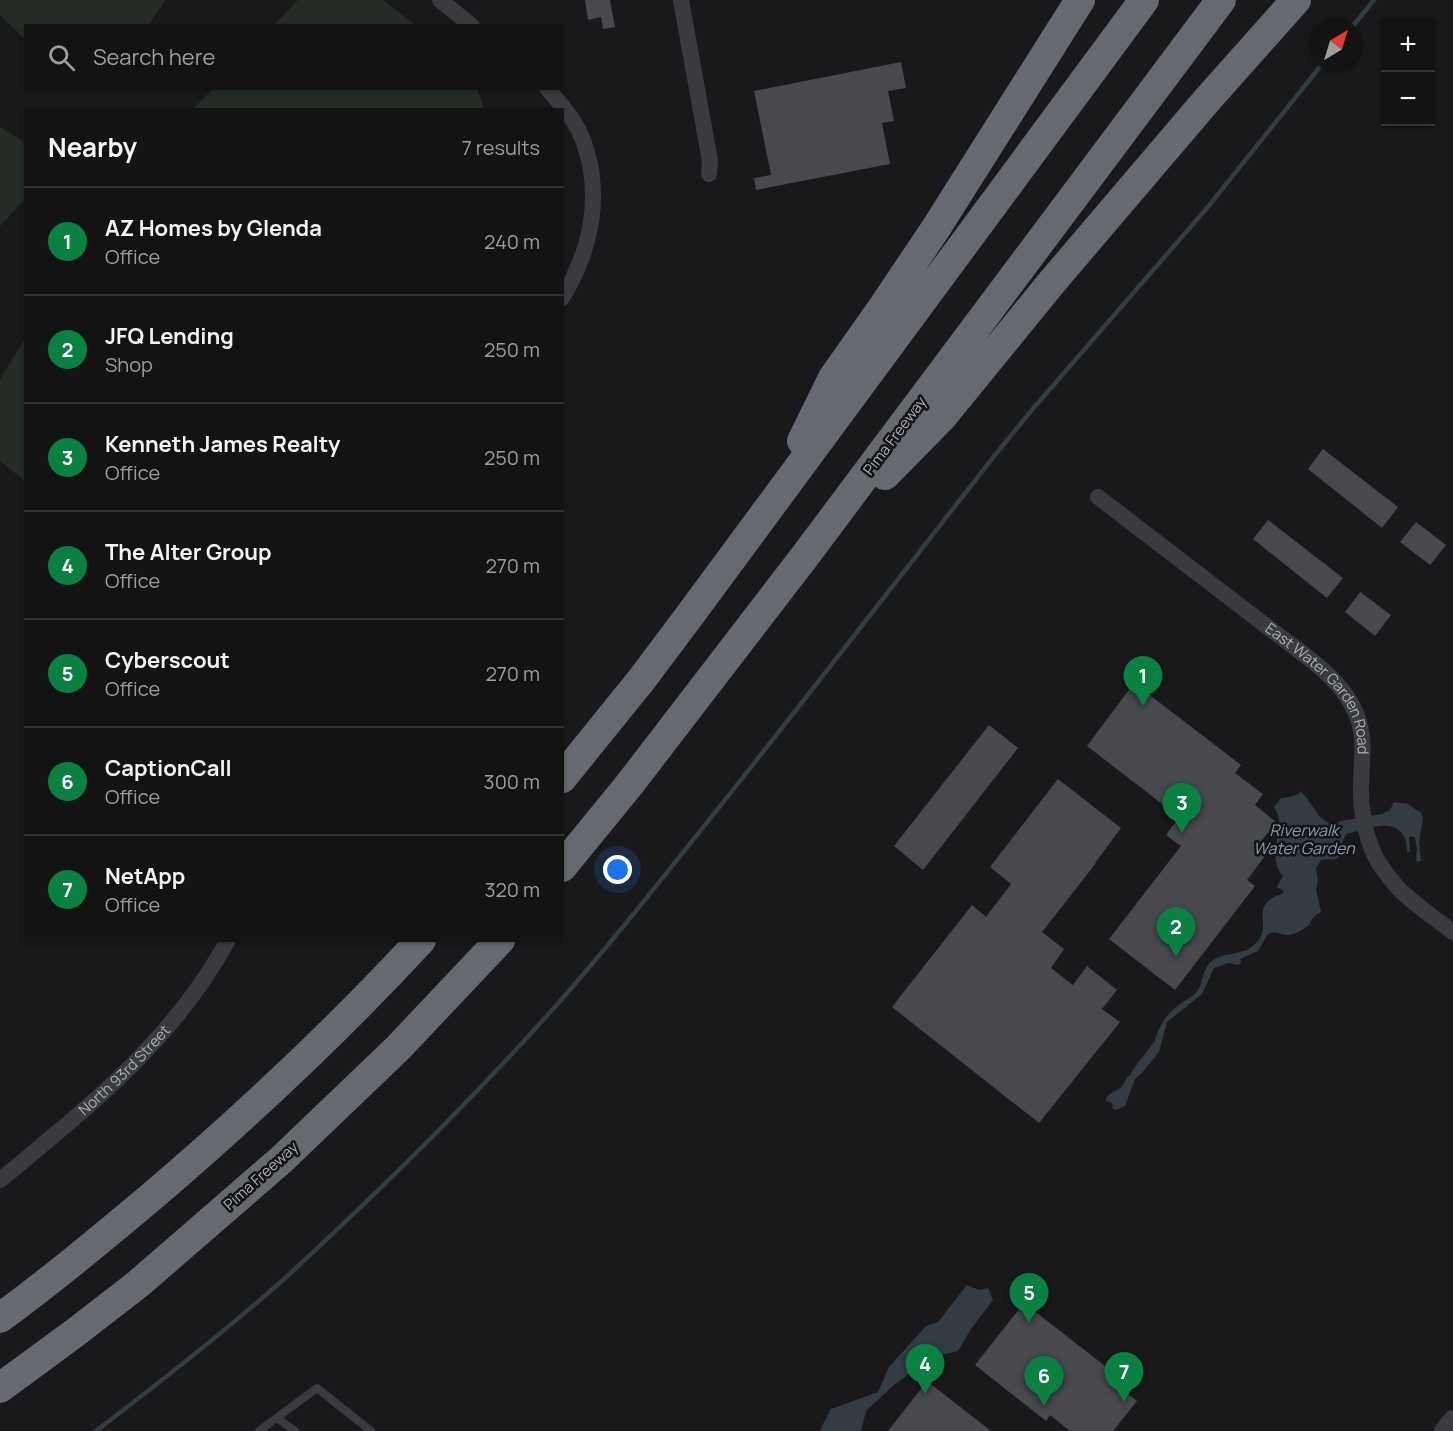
<!DOCTYPE html>
<html lang="en">
<head>
<meta charset="utf-8">
<style>
	:root { --surface:#131314; --page:#1c1c1d; --text:#f1f3f6; --muted:#9d9ea0; --line:#323234; --accent:#0b8043 }
	body { margin:0; font-family:Manrope,sans-serif; background:var(--page); color:var(--text) }
	.controls { position:absolute; right:18px; top:18px; display:grid; overflow:hidden; border-radius:0px; box-shadow:0 2px 4px #0004 }
	.controls button { width:54px; height:54px; display:grid; place-items:center; padding:0; border:0; border-bottom:2px solid var(--line); background:var(--surface); color:var(--text); font:30px sans-serif }
	.compass { position:absolute; left:1309px; top:18px; width:54px; height:54px; border-radius:50%; background:var(--surface); box-shadow:0 2px 4px #0004; rotate:38deg }
	.you { position:absolute; left:618px; top:870px; width:21px; height:21px; margin:-15px; border:4px solid #fff; border-radius:50%; background:#1a73e8; box-shadow:0 0 0 9px #1a73e833 }
	.badge { display:grid; place-items:center; width:39px; height:39px; border-radius:50%; background:var(--accent); color:#fff; font-size:20px; font-weight:700 }
	.pin { position:absolute; translate:-50% -50px; filter:drop-shadow(0 2px 3px #0008) }
	.pin::after { content:''; position:absolute; top:32px; width:21px; height:18px; background:inherit; clip-path:polygon(0 0,100% 0,50% 100%) }
	.list { margin:0; padding:0; list-style:none }
	h2 { display:flex; justify-content:space-between; align-items:center; height:78px; margin:0; padding:0 24px; font-size:26px }
	h2 small { font-size:20px; font-weight:400; color:var(--muted) }
	.list li { display:grid; grid-template-columns:39px 1fr auto; gap:18px; align-items:center; box-sizing:border-box; height:108px; padding:0 24px; border-top:2px solid var(--line) }
	.list b { display:block; font-size:22px; white-space:nowrap }
	.list p { margin:0; font-size:20px; white-space:nowrap; color:var(--muted) }
	.list em { font-size:20px; font-style:normal; color:var(--muted) }
	.icon { flex:none; width:33px; height:33px; fill:none; stroke:currentColor; stroke-width:2; stroke-linecap:round; stroke-linejoin:round }
	.map { position:relative; flex:none; width:1453px; height:1431px; overflow:hidden }
	.search { position:absolute; background:var(--surface); box-shadow:0 2px 4px #0004; left:24px; top:24px; width:540px; height:66px; display:flex; align-items:center; gap:15px; box-sizing:border-box; padding:0 21px; border-radius:0px; color:var(--muted); font-size:22px }
	.panel { position:absolute; background:var(--surface); box-shadow:0 2px 4px #0004; left:24px; top:108px; width:540px; height:834px; border-radius:0px }
	.map>svg:first-child { display:block }
	.green { fill:#252c26 }
	.water { fill:#333b43 }
	.lines { fill:none; stroke-linecap:round; stroke-linejoin:round }
	.stream { stroke:#333b43; stroke-width:4.5 }
	.building { fill:#48494d }
	.service { stroke:#3a3b3f; stroke-width:8 }
	.minor { stroke:#3a3b3f; stroke-width:16 }
	.tertiary { stroke:#3a3b3f; stroke-width:20 }
	.motorway { stroke:#676970; stroke-width:30 }
	.labels { text-anchor:middle; stroke-width:5; stroke-linejoin:round; paint-order:stroke }
	.street-label { font-size:15px; fill:#acb0b9; stroke:#141416 }
	.water-label { font-size:16px; font-style:italic; fill:#879cb0; stroke:#141416 }
</style>
</head>
<body>
<div class="map">
<svg width="1453" height="1431" viewBox="0 0 1453 1431">
	<rect width="100%" height="100%" fill="#19191b"/>
	<path class="green" d="M0 0H165L149 25 26 26 25 39 0 15Z
		M298 0H383L415 25H274Z
		M214 88 477 89 483 105V109H193Z
		M0 127 26 143 25 199 0 226Z
		M25 339V481L0 461V379Z"/>
	<path class="water" d="M1300 791 1306 797 1320 817 1329 823 1334 824 1341 821 1382 814 1390 810 1394 802 1408 804 1421 813 1423 818 1419 843 1421 861 1419 862 1416 860 1417 849 1415 838 1411 836 1409 838 1410 851 1408 853C1406 848 1407 843 1405 839 1396 815 1364 830 1347 834 1342 839 1341 845 1343 852 1338 863 1330 858 1321 860L1316 868 1318 881 1316 889 1321 912C1315 915 1312 918 1309 925 1304 929 1296 934 1289 935 1280 936 1278 930 1268 934L1258 951 1240 959 1241 963 1238 965 1228 963 1214 968 1202 994 1167 1022 1159 1052 1142 1073 1135 1079 1125 1106 1116 1110 1113 1109 1112 1103 1106 1101V1098C1112 1091 1118 1091 1122 1086 1125 1082 1125 1079 1130 1075L1136 1065 1155 1041C1158 1027 1167 1013 1180 1004 1186 1000 1194 996 1198 990 1204 981 1202 966 1215 959 1227 952 1243 955 1254 945 1276 926 1246 905 1282 894L1284 891 1277 887 1283 876C1268 859 1280 839 1279 820 1279 815 1276 811 1274 807L1281 798 1290 797 1299 794Z
		M967 1285 979 1290 988 1288 993 1300 971 1329 958 1351 930 1358 894 1385 866 1411 861 1431H820L822 1426 831 1409 878 1392 889 1367 926 1326 938 1322Z"/>
	<g class="lines">
		<path class="stream" d="M1352 27 1374 0
			M96 1431C159 1383 223 1333 283 1280 380 1191 474 1098 561 1000 607 948 650 894 693 840 795 713 894 584 995 455L1031 411 1207 208 1323 63"/>
	</g>
	<path class="building" d="M585 0H610L615 27 603 29 601 17 588 20Z
		M901 62 906 88 888 91 894 121 882 123 890 164 756 190 754 178 771 175 754 91Z
		M1323 449 1398 507 1382 528 1308 469Z
		M1268 520 1343 578 1327 598 1253 539Z
		M1416 522 1446 545 1430 565 1400 542Z
		M1360 592 1391 615 1375 636 1345 612Z
		M1134 683 1241 765 1235 773 1263 794 1255 805 1276 822 1259 844 1268 852 1247 880 1255 886 1175 990 1109 939 1181 846 1166 835 1179 817 1087 746Z
		M989 725 1018 748 923 870 894 846Z
		M1058 779 1121 828 1095 863H1096L1042 932 1064 949 1051 968 1073 985 1087 966 1117 990 1102 1009 1120 1022 1039 1123 892 1007 972 905 986 917 1011 884 990 867Z
		M1024 1303 1109 1369 1104 1375 1137 1401 1113 1431H1070L1050 1415 1046 1421 975 1365Z
		M927 1381 991 1431H888Z"/>
	<g class="lines">
		<path class="service" d="M277 1418 295 1431
			M259 1431 317 1388 371 1431"/>
		<g class="minor">
			<path d="M440 0 472 26"/>
			<path d="M681 0 710 161 709 174"/>
			<path d="M547 88C558 101 570 114 578 129 584 140 587 152 590 164 599 211 587 257 562 298"/>
			<path id="s1" d="M1098 497C1154 540 1209 582 1265 625 1292 646 1336 674 1352 705 1367 733 1362 754 1361 785 1360 808 1365 835 1375 856 1380 866 1392 881 1399 889 1415 905 1435 918 1453 932"/>
			<path id="s2" d="M0 1180C18 1166 35 1151 53 1136 121 1080 185 1019 228 940"/>
		</g>
		<path class="tertiary" d="M1444 1431 1453 1420"/>
		<path class="motorway" d="M802 441 833 378 881 310 936 228 1080 0
			M885 475 942 417 1052 282 1207 100 1296 0
			M562 778 642 679 687 619 1144 0
			M562 867 629 785 805 556 1221 0
			M0 1318C52 1280 101 1239 150 1198 245 1117 336 1032 421 940
			M0 1388 76 1332 138 1284 281 1160 398 1048 500 940"/>
	</g>
	<g class="labels">
		<g class="street-label">
			<text transform="translate(895 436) rotate(-53)" y="5">Pima Freeway</text>
			<text dy="5" stroke="none"><textPath href="#s1" startOffset="297">East Water Garden Road</textPath></text>
			<text dy="5" stroke="none"><textPath href="#s2" startOffset="166">North 93rd Street</textPath></text>
			<text transform="translate(261 1176) rotate(-42)" y="5">Pima Freeway</text>
		</g>
		<g class="water-label">
			<text x="1304" y="836">Riverwalk<tspan x="1304" dy="18">Water Garden</tspan></text>
		</g>
	</g>
</svg>
<div class="controls">
<button>+</button>
<button>−</button>
</div>
<svg class="compass" viewBox="-18 -18 36 36"><path d="M0-13l5 13h-10z" fill="#e53935"/><path d="M0 13l5-13h-10z" fill="#9d9ea0"/></svg>
<div class="you"></div>
<div class="pin badge" style="left:1143px;top:706px">1</div>
<div class="pin badge" style="left:1176px;top:957px">2</div>
<div class="pin badge" style="left:1182px;top:833px">3</div>
<div class="pin badge" style="left:925px;top:1394px">4</div>
<div class="pin badge" style="left:1029px;top:1323px">5</div>
<div class="pin badge" style="left:1044px;top:1406px">6</div>
<div class="pin badge" style="left:1124px;top:1402px">7</div>
<div class="search"><svg class="icon" aria-label="search" viewBox="0 0 24 24"><circle cx="10" cy="10" r="6"/><path d="M15 15l6 6"/></svg>Search here</div>
<section class="panel">
<h2>Nearby<small>7 results</small></h2>
<ul class="list">
<li><span class="badge">1</span><div><b>AZ Homes by Glenda</b><p>Office</p></div><em>240 m</em></li>
<li><span class="badge">2</span><div><b>JFQ Lending</b><p>Shop</p></div><em>250 m</em></li>
<li><span class="badge">3</span><div><b>Kenneth James Realty</b><p>Office</p></div><em>250 m</em></li>
<li><span class="badge">4</span><div><b>The Alter Group</b><p>Office</p></div><em>270 m</em></li>
<li><span class="badge">5</span><div><b>Cyberscout</b><p>Office</p></div><em>270 m</em></li>
<li><span class="badge">6</span><div><b>CaptionCall</b><p>Office</p></div><em>300 m</em></li>
<li><span class="badge">7</span><div><b>NetApp</b><p>Office</p></div><em>320 m</em></li>
</ul>
</section>
</div>
</body>
</html>
